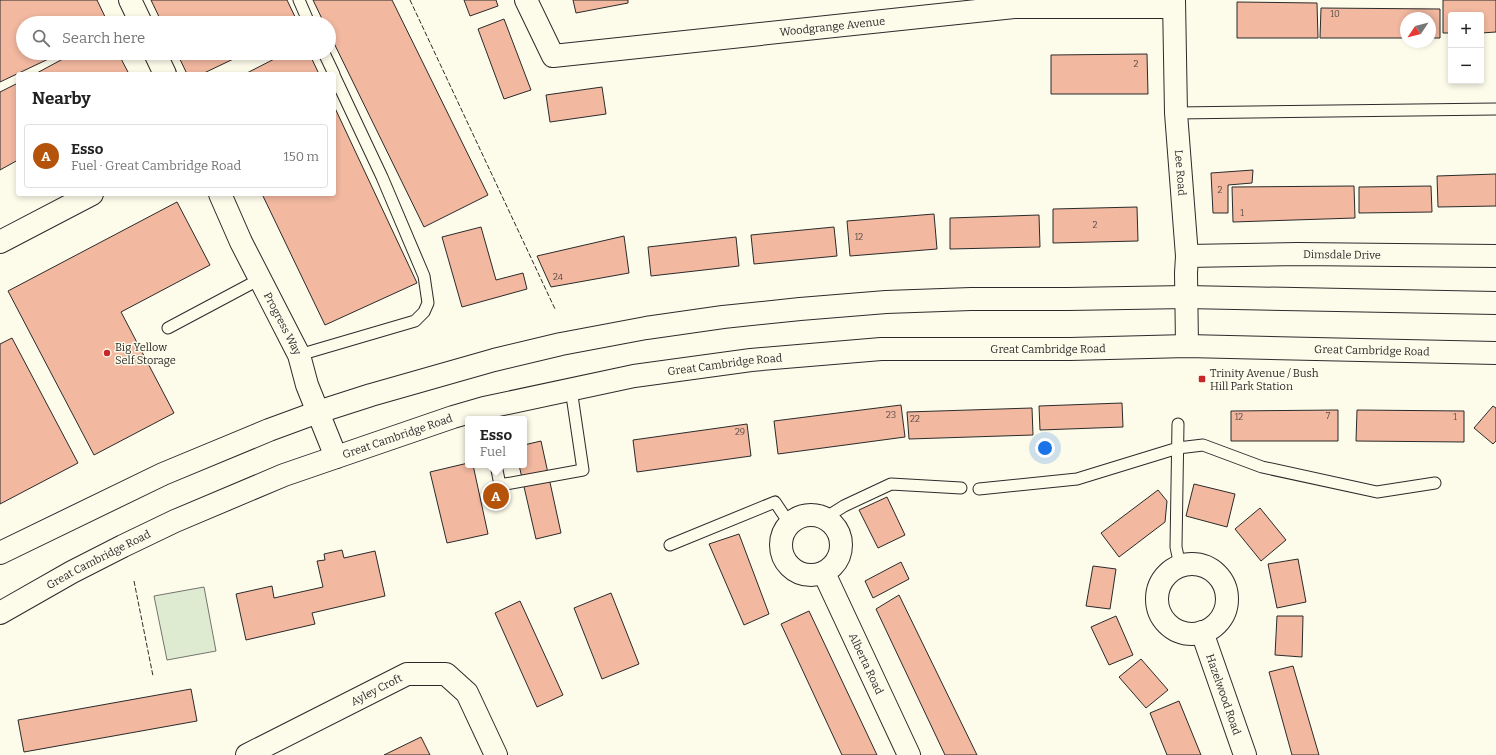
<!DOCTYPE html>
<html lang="en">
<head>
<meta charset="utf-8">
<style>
	:root { --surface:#fff; --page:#f6f6f6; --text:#222; --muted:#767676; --line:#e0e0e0; --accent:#b45309 }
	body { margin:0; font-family:Bitter,serif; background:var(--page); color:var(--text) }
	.controls { position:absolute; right:12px; top:12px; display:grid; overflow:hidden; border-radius:4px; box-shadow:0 2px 6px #0003 }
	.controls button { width:36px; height:36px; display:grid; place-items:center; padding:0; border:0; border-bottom:1px solid var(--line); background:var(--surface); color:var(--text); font:20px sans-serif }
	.compass { position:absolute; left:1400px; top:12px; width:36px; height:36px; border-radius:50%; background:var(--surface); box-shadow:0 2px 6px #0003; rotate:235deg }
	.you { position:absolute; left:1045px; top:448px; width:14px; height:14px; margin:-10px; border:3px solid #fff; border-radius:50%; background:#1a73e8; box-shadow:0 0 0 6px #1a73e833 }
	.badge { display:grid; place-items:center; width:26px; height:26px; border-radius:50%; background:var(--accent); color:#fff; font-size:13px; font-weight:700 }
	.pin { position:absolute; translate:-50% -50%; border:2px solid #fff; box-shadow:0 1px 4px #0006 }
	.popup { position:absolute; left:465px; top:416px; width:62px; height:52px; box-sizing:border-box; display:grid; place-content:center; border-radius:4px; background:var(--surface); filter:drop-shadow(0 1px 3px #0005); font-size:13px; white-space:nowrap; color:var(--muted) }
	.popup b { font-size:15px; color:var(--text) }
	.popup::after { content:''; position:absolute; left:50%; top:100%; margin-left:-8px; border:8px solid transparent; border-top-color:var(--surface) }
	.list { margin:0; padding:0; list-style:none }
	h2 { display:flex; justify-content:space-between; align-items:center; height:52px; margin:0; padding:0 16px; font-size:17px }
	h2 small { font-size:13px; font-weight:400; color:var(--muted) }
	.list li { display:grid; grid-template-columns:26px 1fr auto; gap:12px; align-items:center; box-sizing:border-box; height:64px; margin:0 8px 8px; padding:0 8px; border:1px solid var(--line); border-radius:4px }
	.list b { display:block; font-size:15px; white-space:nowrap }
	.list p { margin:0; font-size:13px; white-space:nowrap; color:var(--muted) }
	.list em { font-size:13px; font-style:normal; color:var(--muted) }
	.icon { flex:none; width:22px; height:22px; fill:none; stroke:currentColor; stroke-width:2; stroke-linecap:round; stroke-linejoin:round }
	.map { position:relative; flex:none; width:1496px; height:755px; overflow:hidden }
	.search { position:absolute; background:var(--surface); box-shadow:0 2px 6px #0003; left:16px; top:16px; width:320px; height:44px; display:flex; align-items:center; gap:10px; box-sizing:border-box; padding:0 14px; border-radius:22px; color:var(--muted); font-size:15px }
	.panel { position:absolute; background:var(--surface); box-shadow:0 2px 6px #0003; left:16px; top:72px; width:320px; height:124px; border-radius:4px }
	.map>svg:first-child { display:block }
	.green { fill:#deebd1; stroke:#74746e }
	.building { fill:#f2b8a0; stroke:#2b2b2b }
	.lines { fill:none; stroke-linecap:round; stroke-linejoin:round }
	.lane-casing { stroke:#2b2b2b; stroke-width:13 }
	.street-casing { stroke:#2b2b2b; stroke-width:24 }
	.highway-casing { stroke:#2b2b2b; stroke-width:24 }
	.lane { stroke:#fdfbea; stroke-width:11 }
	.street { stroke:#fdfbea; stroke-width:22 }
	.highway { stroke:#fdfbea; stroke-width:22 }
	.fence { stroke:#2b2b2b; stroke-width:1; stroke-dasharray:5 2; stroke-linecap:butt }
	.poi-dot { fill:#c62828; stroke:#fdfbea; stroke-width:1.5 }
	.labels { text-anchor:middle; stroke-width:3; stroke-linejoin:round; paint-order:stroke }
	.number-label { font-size:9px; fill:#5d4e48 }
	.street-label { font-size:11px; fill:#2b2b2b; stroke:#fdfbea }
	.poi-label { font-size:11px; fill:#2b2b2b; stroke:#fdfbea; text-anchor:start }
</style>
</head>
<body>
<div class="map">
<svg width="1496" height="755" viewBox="0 0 1496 755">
	<rect width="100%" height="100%" fill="#fdfbea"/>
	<path class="green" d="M204 587 216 651 167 660 154 596Z"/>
	<path class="building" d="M0 0H97L108 23H23V53H61L0 82Z
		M151 0H287L298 23H162Z
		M313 0H392L488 195 424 227 329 33V23H324Z
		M464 0H496L498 6 470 16Z
		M573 0H628V3L576 13Z
		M1443 0H1496V32L1481 33V15H1451V33H1443Z
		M1237 2 1317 3 1318 38H1237Z
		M1321 8 1440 9V38H1430V18H1406V38H1320Z
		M504 19 531 90 504 99 478 29Z
		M74 53H118L129 74H35Z
		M177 53H246L202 74H187Z
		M286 53H309L319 74H245Z
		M1147 54 1148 94H1051V55Z
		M18 83V160L0 170V92Z
		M602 87 606 114 550 122 546 95Z
		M334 106 417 283 325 325 262 194H334Z
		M1253 170 1252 183 1228 185V213H1213L1211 173Z
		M1496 174V206L1438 207 1437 176Z
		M1354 186 1355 218 1233 222 1232 187Z
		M1431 186 1432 212 1359 213V187Z
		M177 202 210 265 121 312 174 413 94 455 8 291Z
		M1137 207 1138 241 1053 243V209Z
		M934 214 937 249 850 256 847 221Z
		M1039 215 1040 247 950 249V218Z
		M481 227 496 280 523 273 527 289 462 307 442 237Z
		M834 227 837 256 754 264 751 235Z
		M624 236 629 273 551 287 537 256Z
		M736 237 739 266 651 276 648 247Z
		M12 338 78 463 0 504V344Z
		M1122 403 1123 427 1040 430 1039 406Z
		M901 405 905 437 778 454 774 421Z
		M1493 406 1496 408V441L1493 444 1474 428Z
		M1032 408 1033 435 909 439 907 412Z
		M1338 410V441H1231V411Z
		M1357 410 1464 411V442L1356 441Z
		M747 424 751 456 637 472 633 440Z
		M541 441 561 533 536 539 519 465H524V445Z
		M468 463V465H473L488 534 447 543 430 472Z
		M1194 484 1235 494 1227 527 1186 516Z
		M1158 490 1167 501 1165 522 1119 557 1101 533Z
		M887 497 905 535 878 548 859 510Z
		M1260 508 1286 540 1261 561 1235 529Z
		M739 534 769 614 744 625 709 544Z
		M342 550 344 558 375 551 385 596 312 613 315 624 246 640 236 594 272 586 274 598 323 587 317 561 325 560 324 554Z
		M1298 559 1306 602 1277 608 1268 564Z
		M901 562 909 579 873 598 865 581Z
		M1093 566 1116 569 1110 609 1086 606Z
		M611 593 639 664 602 679 574 608Z
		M899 595 977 755H945L876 609Z
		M520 601 563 695 537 707 495 613Z
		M809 611 877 755H842L781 624Z
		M1116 616 1133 655 1109 665 1091 627Z
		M1277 616H1303L1302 657 1275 655Z
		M1141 659 1168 690 1146 708 1119 677Z
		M1293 666 1319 755H1292L1269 672Z
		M191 689 197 721 24 752 18 720Z
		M1179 701 1201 755H1167L1150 713Z
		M421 737 430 755H384Z"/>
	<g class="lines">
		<g class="lane-casing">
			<path id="lane" d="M299 0 309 23
				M324 53 334 74
				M1176 113 1496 109
				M168 328 260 279
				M299 355 415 321 424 312 428 303 424 276 382 177 334 75
				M1178 424 1176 547 1180 566
				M496 465 500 485 583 470 571 389
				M979 489 1077 479 1178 448 1203 445 1262 467 1377 492 1435 483
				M825 518 844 506 891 484 961 488
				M670 545 775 502 789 523"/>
		</g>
		<g class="street-casing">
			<g id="street">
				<path d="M130 0 141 23"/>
				<path id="s1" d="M526 0 553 56 1014 7H1174"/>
				<path id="s2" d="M1174 0 1176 113 1187 256 1186 273 1187 346"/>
				<path d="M155 53 165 74"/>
				<path id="s3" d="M220 194 241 242 299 355 307 385 336 457"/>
				<path d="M0 242 92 194"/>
				<path id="s4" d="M1187 256 1298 254 1496 256"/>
				<circle cx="811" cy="545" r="30"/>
				<circle cx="1192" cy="599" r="35"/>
				<path id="s5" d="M824 573 909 755"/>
				<path id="s6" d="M1202 632 1245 755"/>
				<path id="s7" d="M247 755 407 674H446L467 693 496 755"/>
			</g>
		</g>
		<g class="highway-casing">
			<g id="highway">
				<path d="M0 553 163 474 269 430 318 412 371 395 494 360 561 344 646 328 723 317 800 309 886 302 971 299H1068L1186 297 1496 303"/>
				<path id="s8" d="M0 613 72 572 123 546 175 521 284 475 453 417 484 408 634 376 751 360 881 349H1070L1187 346 1496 353"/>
			</g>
		</g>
		<use href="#lane" class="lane"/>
		<use href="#street" class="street"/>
		<use href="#highway" class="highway"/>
		<path class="fence" d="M410 0 555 309
			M134 581 153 676"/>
	</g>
	<g class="poi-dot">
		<circle cx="107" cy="353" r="4"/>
		<rect x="1198" y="375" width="8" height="8" rx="2"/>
	</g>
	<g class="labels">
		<g class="number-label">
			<text x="1335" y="17">10</text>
			<text x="1136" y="67">2</text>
			<text x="1220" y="193">2</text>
			<text x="1242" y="216">1</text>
			<text x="1095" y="228">2</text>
			<text x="859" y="240">12</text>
			<text x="558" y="280">24</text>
			<text x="891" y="418">23</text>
			<text x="1328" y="419">7</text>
			<text x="1239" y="420">12</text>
			<text x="1455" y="420">1</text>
			<text x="915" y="422">22</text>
			<text x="740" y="435">29</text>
		</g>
		<g class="street-label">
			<text dy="4" stroke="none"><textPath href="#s1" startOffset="343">Woodgrange Avenue</textPath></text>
			<text dy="4" stroke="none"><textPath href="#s2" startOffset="173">Lee Road</textPath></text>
			<text dy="4" stroke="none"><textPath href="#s4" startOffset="155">Dimsdale Drive</textPath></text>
			<text dy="4" stroke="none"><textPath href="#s3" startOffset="144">Progress Way</textPath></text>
			<text dy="4" stroke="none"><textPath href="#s8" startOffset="1096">Great Cambridge Road</textPath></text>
			<text dy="4" stroke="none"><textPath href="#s8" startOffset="1420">Great Cambridge Road</textPath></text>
			<text dy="4" stroke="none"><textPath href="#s8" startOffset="772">Great Cambridge Road</textPath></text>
			<text dy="4" stroke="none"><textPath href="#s8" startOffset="436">Great Cambridge Road</textPath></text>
			<text dy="4" stroke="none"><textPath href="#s8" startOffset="112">Great Cambridge Road</textPath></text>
			<text dy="4" stroke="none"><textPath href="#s5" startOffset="100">Alberta Road</textPath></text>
			<text dy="4" stroke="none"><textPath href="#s7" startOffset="145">Ayley Croft</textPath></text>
			<text dy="4" stroke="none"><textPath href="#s6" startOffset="66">Hazelwood Road</textPath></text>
		</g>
		<g class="poi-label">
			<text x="115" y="351">Big Yellow<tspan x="115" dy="13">Self Storage</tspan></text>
			<text x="1210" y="377">Trinity Avenue / Bush<tspan x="1210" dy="13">Hill Park Station</tspan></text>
		</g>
	</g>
</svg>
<div class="controls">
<button>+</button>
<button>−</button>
</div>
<svg class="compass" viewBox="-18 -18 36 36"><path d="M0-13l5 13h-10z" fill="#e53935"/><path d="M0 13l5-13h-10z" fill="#767676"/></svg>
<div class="you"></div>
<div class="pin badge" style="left:496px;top:496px">A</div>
<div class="popup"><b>Esso</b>Fuel</div>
<div class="search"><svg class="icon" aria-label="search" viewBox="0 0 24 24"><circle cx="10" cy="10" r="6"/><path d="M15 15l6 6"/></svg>Search here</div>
<section class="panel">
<h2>Nearby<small></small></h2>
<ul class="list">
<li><span class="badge">A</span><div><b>Esso</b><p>Fuel · Great Cambridge Road</p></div><em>150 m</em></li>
</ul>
</section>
</div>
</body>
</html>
